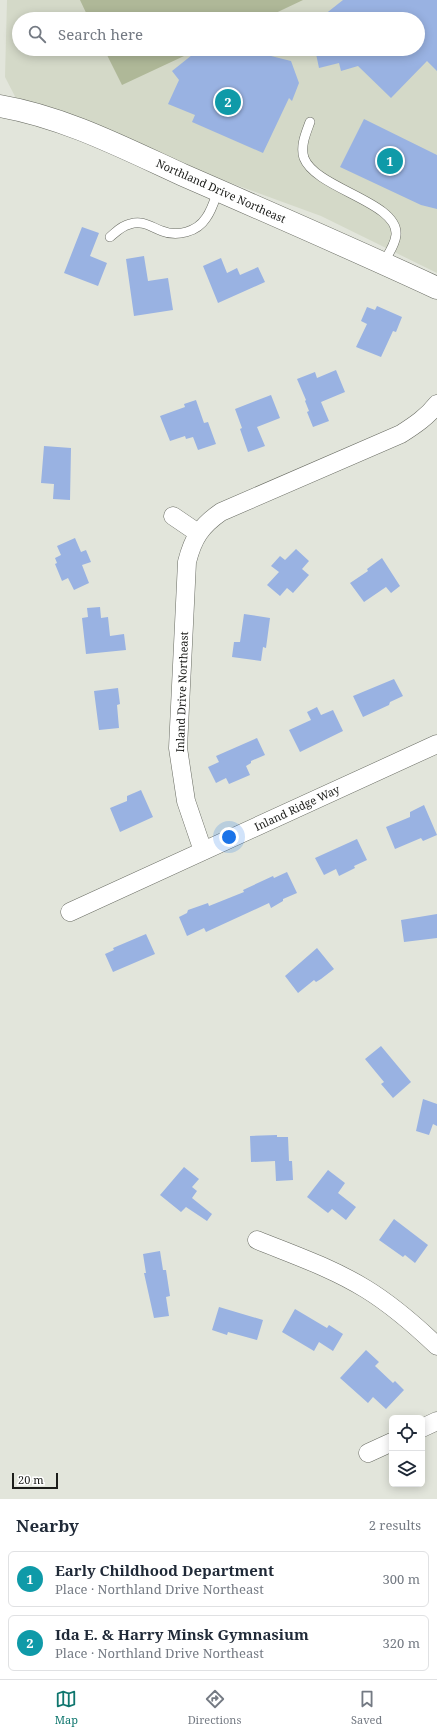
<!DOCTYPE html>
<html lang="en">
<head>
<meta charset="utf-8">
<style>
	:root { --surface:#fff; --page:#f2f2f3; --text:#1f2937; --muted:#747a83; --line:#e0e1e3; --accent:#0f766e }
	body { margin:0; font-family:"Noto Serif",serif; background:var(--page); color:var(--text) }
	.controls { position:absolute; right:12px; bottom:12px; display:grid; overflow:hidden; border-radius:6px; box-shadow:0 2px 10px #0003 }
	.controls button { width:36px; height:36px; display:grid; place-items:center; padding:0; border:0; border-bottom:1px solid var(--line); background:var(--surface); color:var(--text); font:20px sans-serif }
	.scale { position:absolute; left:12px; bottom:10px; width:46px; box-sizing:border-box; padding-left:4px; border:2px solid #1c1d1a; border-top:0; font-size:11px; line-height:14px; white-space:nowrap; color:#1c1d1a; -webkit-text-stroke:3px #fff; paint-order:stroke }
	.you { position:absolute; left:229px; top:837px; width:14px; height:14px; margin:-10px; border:3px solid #fff; border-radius:50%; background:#1a73e8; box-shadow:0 0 0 6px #1a73e833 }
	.badge { display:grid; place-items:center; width:26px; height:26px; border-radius:50%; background:var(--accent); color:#fff; font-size:13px; font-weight:700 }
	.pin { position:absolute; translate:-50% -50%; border:2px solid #fff; box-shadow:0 1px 4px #0006 }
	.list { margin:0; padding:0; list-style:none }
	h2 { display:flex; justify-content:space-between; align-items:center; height:52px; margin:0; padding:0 16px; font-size:17px }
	h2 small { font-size:13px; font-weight:400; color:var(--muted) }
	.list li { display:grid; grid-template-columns:26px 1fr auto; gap:12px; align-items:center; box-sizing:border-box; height:56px; margin:0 8px 8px; padding:0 8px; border:1px solid var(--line); border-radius:6px }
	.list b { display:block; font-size:15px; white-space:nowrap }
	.list p { margin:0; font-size:13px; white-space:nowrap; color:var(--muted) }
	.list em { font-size:13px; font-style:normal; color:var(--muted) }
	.icon { flex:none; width:22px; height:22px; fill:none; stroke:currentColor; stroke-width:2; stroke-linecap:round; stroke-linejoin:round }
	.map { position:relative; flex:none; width:437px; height:1499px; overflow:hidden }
	.search { position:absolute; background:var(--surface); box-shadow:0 2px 10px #0003; left:12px; right:12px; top:12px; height:44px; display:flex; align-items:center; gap:10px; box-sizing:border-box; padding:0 14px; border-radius:22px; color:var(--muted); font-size:15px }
	.sheet { height:180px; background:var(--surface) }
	nav { display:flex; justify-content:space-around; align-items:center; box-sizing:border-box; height:56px; border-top:1px solid var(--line); background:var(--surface); font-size:11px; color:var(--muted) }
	nav a { display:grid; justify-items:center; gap:2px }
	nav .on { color:var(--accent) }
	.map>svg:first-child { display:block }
	.built { fill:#d4d9c8; fill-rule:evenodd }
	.pitch { fill:#afb898 }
	.building { fill:#99b2e2 }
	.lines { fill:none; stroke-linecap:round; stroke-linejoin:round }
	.lane-casing { stroke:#686b62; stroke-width:10 }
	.street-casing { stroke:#686b62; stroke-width:19 }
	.secondary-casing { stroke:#686b62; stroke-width:23 }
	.lane { stroke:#fff; stroke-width:9 }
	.street { stroke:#fff; stroke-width:18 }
	.secondary { stroke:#fff; stroke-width:22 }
	.labels { text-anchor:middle; stroke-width:3.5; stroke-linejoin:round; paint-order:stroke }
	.street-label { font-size:11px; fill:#1c1d1a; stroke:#fff }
</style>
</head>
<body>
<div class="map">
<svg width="437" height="1499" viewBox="0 0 437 1499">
	<rect width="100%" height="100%" fill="#e2e5db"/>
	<path class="built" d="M7 0H437V273L321 216 138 149 22 110 5 77ZM19 19H418V49H19Z"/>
	<path class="pitch" d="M80 0H303L263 19H89Z
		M104 49H199L122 85Z"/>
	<path class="building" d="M343 0H437V71L427 61 391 98 358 66 341 71 339 63 319 68 315 49H418V19H319Z
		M204 49H243L291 61 299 83 292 101 289 98 263 153 192 122 195 115 168 104 179 80 172 71 192 55Z
		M364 119 437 155V209L421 205 340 167Z
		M82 227 99 233 90 256 107 263 98 286 64 273Z
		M144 256 148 281 168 278 173 310 134 316 126 259Z
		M221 258 227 273 237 268 240 275 258 267 265 282 218 303 203 266Z
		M377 306 402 317 396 332 393 331 381 357 356 347 367 324 361 321 367 307 375 310Z
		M336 370 345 392 321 402 329 421 313 427 307 412 309 411 305 401 306 400 297 379 315 372 317 378Z
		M271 395 280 418 257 427 265 446 248 452 240 429 242 428 235 409Z
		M196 400 204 423 208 422 216 444 198 450 193 437 186 439 185 436 170 441 160 416 185 407 184 404Z
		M44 446 71 448 70 500 53 499 54 484 41 483Z
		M75 538 81 552 86 550 91 562 82 565 89 583 74 590 68 578 62 581 55 564 57 563 55 558 61 555 57 546Z
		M296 549 309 561 302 569 309 575 293 593 287 588 280 596 267 585 279 572 271 566 280 556 285 560Z
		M382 558 400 586 391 593 386 587 364 602 350 583 368 571 367 569Z
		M100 607 101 618 108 617 110 636 124 634 126 650 86 654 82 618 88 617 87 608Z
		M244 614 270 618 266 648 263 647 261 661 232 657 234 642H240Z
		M394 679 403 696 390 702 389 705 363 717 353 696Z
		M118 688 120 704 117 705 119 728 99 730 94 691Z
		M317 707 321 715 333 710 343 731 300 752 289 730 311 720 307 712Z
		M257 738 265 755 251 761V763L246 766 250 775 229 784 226 778 216 783 208 767 219 762 216 756Z
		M141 790 153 817 120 832 110 808 127 801V796Z
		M424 805 437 835 423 841 421 838 395 849 386 827 410 817V812Z
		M357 839 367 860 354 866 355 868 339 876 336 869 324 875 315 858Z
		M287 872 297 893 283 899V901L271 908 269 903 206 932 204 928 187 936 179 917 187 913 188 910 208 903 209 906 244 892 243 890 273 876 274 878Z
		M437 914V938L404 942 401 920Z
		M146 934 155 954 113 972 105 954 114 950 113 948Z
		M317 948 334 969 321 979 316 982 314 980 298 993 285 976Z
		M381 1046 411 1082 393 1098 381 1084 384 1082 365 1059Z
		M423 1099 437 1104V1126L433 1124 429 1135 416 1131Z
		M277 1135V1137H288L289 1161H292L293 1180 276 1181 275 1161 251 1162 250 1136Z
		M184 1167 199 1179 192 1187 197 1191 192 1198 212 1214 207 1221 186 1207 181 1212 160 1195Z
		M328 1170 345 1183 338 1193 356 1207 346 1220 332 1209 328 1213 307 1197Z
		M394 1219 428 1245 415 1263 405 1255 403 1257 379 1240Z
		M160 1251 163 1270H166L170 1296 166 1297 169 1316 154 1318 144 1273H146L143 1254Z
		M219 1307 263 1320 257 1340 228 1332 227 1335 212 1330Z
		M295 1309 327 1328 329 1325 343 1334 333 1351 319 1342 314 1351 282 1332Z
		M366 1350 379 1362 375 1366 393 1383 395 1381 404 1390 386 1409 373 1397 368 1403 340 1378Z"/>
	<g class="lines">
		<g class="lane-casing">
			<path id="lane" d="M310 122C306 133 300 146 304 158 316 189 399 202 396 235 395 245 388 255 383 263
				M110 237C116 232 121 226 130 224 143 220 151 227 162 231 177 237 197 232 206 218 212 210 215 199 218 190"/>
		</g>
		<g class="street-casing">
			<path id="street" d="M173 516 198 533
				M203 851 186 801 178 748 187 562C193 538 201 526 221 512L401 434C415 425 427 417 437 404
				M70 912 437 744
				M257 1240C294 1255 332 1268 366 1289 392 1305 415 1325 437 1346
				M422 1428 437 1421
				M368 1453 392 1442"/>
		</g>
		<g class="secondary-casing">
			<path id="secondary" d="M0 106C64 117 124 148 183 175 268 212 353 249 437 288"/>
		</g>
		<use href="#lane" class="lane"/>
		<use href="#street" class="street"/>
		<use href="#secondary" class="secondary"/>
	</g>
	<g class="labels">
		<g class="street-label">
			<text transform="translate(221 191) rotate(24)" y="4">Northland Drive Northeast</text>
			<text transform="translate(182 692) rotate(-88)" y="4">Inland Drive Northeast</text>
			<text transform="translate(297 808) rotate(-25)" y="4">Inland Ridge Way</text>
		</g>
	</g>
</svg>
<div class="controls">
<button><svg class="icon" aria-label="locate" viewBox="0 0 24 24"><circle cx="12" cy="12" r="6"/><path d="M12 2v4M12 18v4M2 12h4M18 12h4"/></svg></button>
<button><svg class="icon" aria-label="layers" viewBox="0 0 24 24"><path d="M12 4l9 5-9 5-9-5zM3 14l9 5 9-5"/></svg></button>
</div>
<div class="scale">20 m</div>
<div class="you"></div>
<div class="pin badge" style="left:390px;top:161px;background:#0f9aa8">1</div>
<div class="pin badge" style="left:228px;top:102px;background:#0f9aa8">2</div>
<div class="search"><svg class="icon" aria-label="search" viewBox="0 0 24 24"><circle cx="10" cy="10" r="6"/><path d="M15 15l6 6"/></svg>Search here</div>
</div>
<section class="sheet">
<h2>Nearby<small>2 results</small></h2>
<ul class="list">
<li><span class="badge" style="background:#0f9aa8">1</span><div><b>Early Childhood Department</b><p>Place · Northland Drive Northeast</p></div><em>300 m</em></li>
<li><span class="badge" style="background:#0f9aa8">2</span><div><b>Ida E. &amp; Harry Minsk Gymnasium</b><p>Place · Northland Drive Northeast</p></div><em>320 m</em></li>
</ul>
</section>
<nav>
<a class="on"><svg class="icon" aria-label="map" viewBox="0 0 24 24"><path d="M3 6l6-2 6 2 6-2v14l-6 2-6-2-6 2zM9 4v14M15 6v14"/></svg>Map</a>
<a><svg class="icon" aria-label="directions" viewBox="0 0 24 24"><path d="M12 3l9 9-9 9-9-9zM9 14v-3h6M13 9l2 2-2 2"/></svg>Directions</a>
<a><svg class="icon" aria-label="saved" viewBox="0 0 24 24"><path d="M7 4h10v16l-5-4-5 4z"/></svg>Saved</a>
</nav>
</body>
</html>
